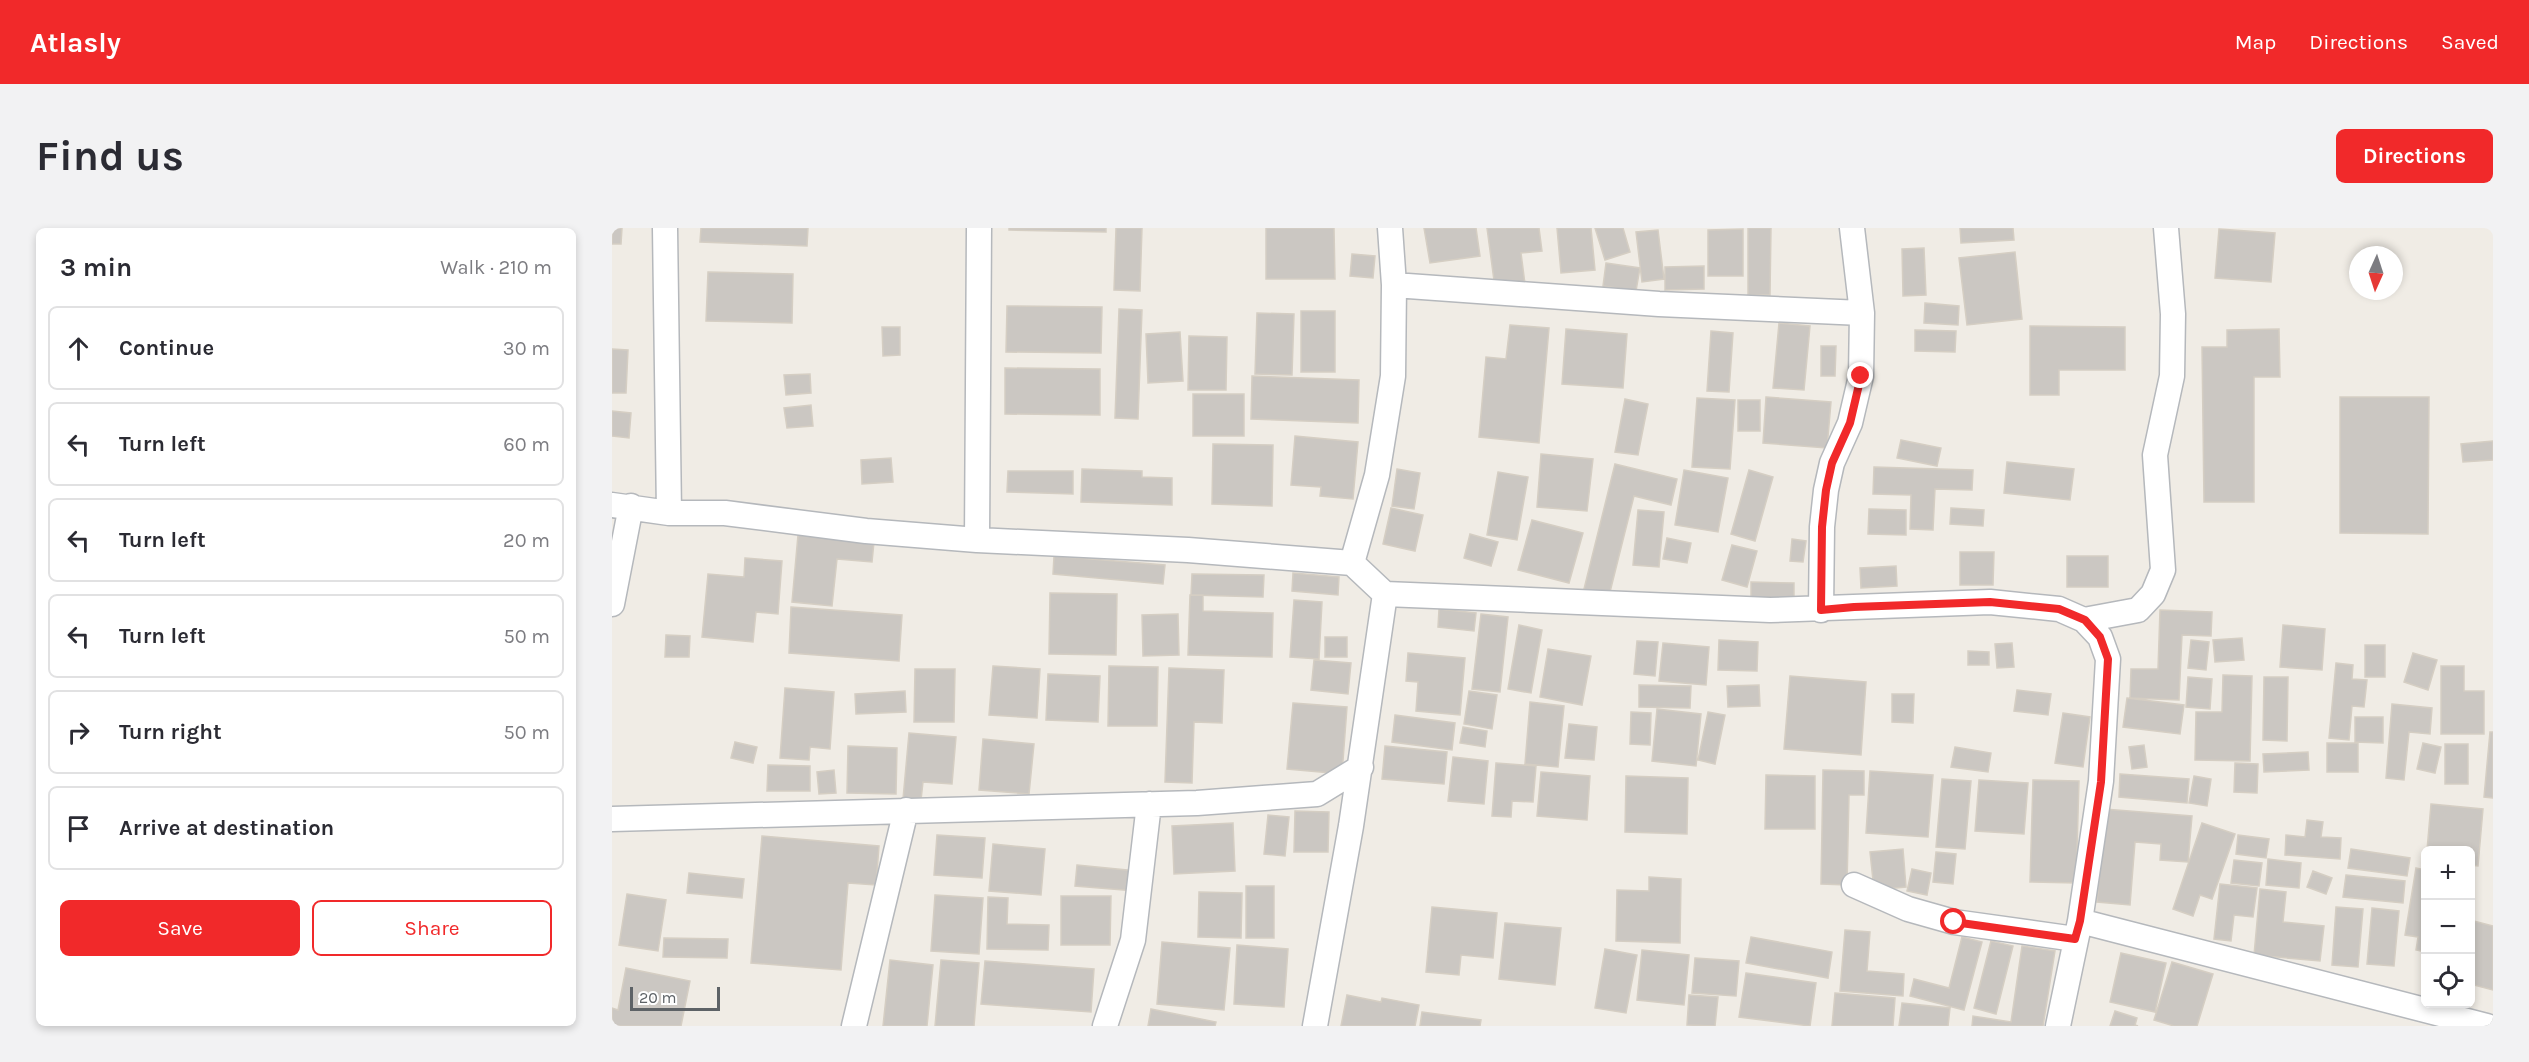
<!DOCTYPE html>
<html lang="en">
<head>
<meta charset="utf-8">
<style>
	:root { --surface:#fff; --page:#f2f2f3; --text:#2b2b33; --muted:#7c7c81; --line:#e1e1e2; --accent:#f1292a }
	body { margin:0; font-family:Karla,sans-serif; background:var(--page); color:var(--text) }
	.controls { position:absolute; right:18px; bottom:18px; display:grid; overflow:hidden; border-radius:9px; box-shadow:0 3px 9px #0003 }
	.controls button { width:54px; height:54px; display:grid; place-items:center; padding:0; border:0; border-bottom:2px solid var(--line); background:var(--surface); color:var(--text); font:30px sans-serif }
	.compass { position:absolute; left:1737px; top:18px; width:54px; height:54px; border-radius:50%; background:var(--surface); box-shadow:0 3px 9px #0003; rotate:183deg }
	.scale { position:absolute; left:18px; bottom:15px; width:90px; box-sizing:border-box; padding-left:6px; border:3px solid #5d6266; border-top:0; font-size:16px; line-height:21px; white-space:nowrap; color:#5d6266; -webkit-text-stroke:4px #fff; paint-order:stroke }
	.stop { position:absolute; width:18px; height:18px; margin:-14px; border:4px solid #f1292a; border-radius:50%; background:#fff }
	.stop.end { background:#f1292a; border-color:#fff; box-shadow:0 2px 6px #0008 }
	.list { margin:0; padding:0; list-style:none }
	h2 { display:flex; justify-content:space-between; align-items:center; height:78px; margin:0; padding:0 24px; font-size:26px }
	h2 small { font-size:20px; font-weight:400; color:var(--muted) }
	.list li { display:grid; grid-template-columns:39px 1fr auto; gap:18px; align-items:center; box-sizing:border-box; height:84px; margin:0 12px 12px; padding:0 12px; border:2px solid var(--line); border-radius:9px }
	.list b { display:block; font-size:22px; white-space:nowrap }
	.list em { font-size:20px; font-style:normal; color:var(--muted) }
	.actions { display:flex; gap:12px; padding:18px 24px }
	.actions a { flex:1; padding:14px 0; border:2px solid var(--accent); border-radius:9px; text-align:center; font-size:21px; color:var(--accent) }
	.actions .main { background:var(--accent); color:#fff }
	.icon { flex:none; width:33px; height:33px; fill:none; stroke:currentColor; stroke-width:2; stroke-linecap:round; stroke-linejoin:round }
	.map { position:relative; flex:none; width:1881px; height:798px; overflow:hidden; border-radius:9px }
	header { display:flex; align-items:center; gap:36px; box-sizing:border-box; height:84px; padding:0 30px; background:var(--accent); color:#fff }
	header strong { font-size:28px }
	nav { display:flex; gap:33px; margin-inline-start:auto; font-size:21px }
	.intro { display:flex; align-items:center; justify-content:space-between; box-sizing:border-box; height:144px; padding:0 36px }
	h1 { margin:0; font-size:42px }
	.button { padding:15px 27px; border-radius:9px; background:var(--accent); color:#fff; font-size:21px; font-weight:700 }
	main { display:flex; gap:36px; padding:0 36px }
	aside { flex:1; background:var(--surface); border-radius:9px; box-shadow:0 3px 9px #0003 }
	.map>svg:first-child { display:block }
	.building { fill:#cbc7c2; stroke:#d5cec3; stroke-width:1.5 }
	.lines { fill:none; stroke-linecap:round; stroke-linejoin:round }
	.minor-casing { stroke:#b5b8bc; stroke-width:27 }
	.minor { stroke:#fff; stroke-width:24 }
	.route { stroke:#f1292a; stroke-width:8 }
</style>
</head>
<body>
<header>
<strong>Atlasly</strong>
<nav><a>Map</a><a>Directions</a><a>Saved</a></nav>
</header>
<div class="intro"><h1>Find us</h1><a class="button">Directions</a></div>
<main>
<aside>
<h2>3 min<small>Walk · 210 m</small></h2>
<ul class="list">
<li><svg class="icon" aria-label="ahead" viewBox="0 0 24 24"><path d="M12 20V5M6 11l6-6 6 6"/></svg><div><b>Continue</b></div><em>30 m</em></li>
<li><svg class="icon" aria-label="left" viewBox="0 0 24 24"><path d="M17 20v-9H6M10 6l-5 5 5 5"/></svg><div><b>Turn left</b></div><em>60 m</em></li>
<li><svg class="icon" aria-label="left" viewBox="0 0 24 24"><path d="M17 20v-9H6M10 6l-5 5 5 5"/></svg><div><b>Turn left</b></div><em>20 m</em></li>
<li><svg class="icon" aria-label="left" viewBox="0 0 24 24"><path d="M17 20v-9H6M10 6l-5 5 5 5"/></svg><div><b>Turn left</b></div><em>50 m</em></li>
<li><svg class="icon" aria-label="right" viewBox="0 0 24 24"><path d="M7 20v-9h11M14 6l5 5-5 5"/></svg><div><b>Turn right</b></div><em>50 m</em></li>
<li><svg class="icon" aria-label="arrive" viewBox="0 0 24 24"><path d="M6 21V4h12l-3 4 3 4H6"/></svg><div><b>Arrive at destination</b></div></li>
</ul>
<div class="actions"><a class="main">Save</a><a>Share</a></div>
</aside>
<div class="map">
<svg width="1881" height="798" viewBox="0 0 1881 798">
	<rect width="100%" height="100%" fill="#f0ece5"/>
	<path class="building" d="M0 0H10L9 16H0Z
		M89 0H196L195 18 88 14Z
		M397 0H494V4L397 2Z
		M504 0H530L528 63 502 62Z
		M654 0H722L723 51H654Z
		M812 0H864L868 28 818 35Z
		M875 0H927L930 23 909 25 913 56 883 60Z
		M945 0H979L983 42 949 45Z
		M983 0H1011L1018 24 993 32Z
		M1136 0H1159L1158 67H1136Z
		M1348 0H1401L1402 12 1349 15Z
		M1131 1V48H1096V2Z
		M1607 1 1663 5 1659 54 1603 50Z
		M1046 2 1052 51 1030 54 1024 4Z
		M1312 20 1314 67 1291 68 1290 21Z
		M1403 24 1410 91 1355 97 1347 30Z
		M740 26 763 28 761 50 738 48Z
		M994 35 1028 40 1024 63 991 58Z
		M1092 38V61L1053 62V39Z
		M96 44 181 46 180 95 94 93Z
		M1313 75 1347 78 1346 97 1312 95Z
		M395 78 490 79 489 125 394 124Z
		M507 81 530 82 526 191 503 190Z
		M689 83H723V144H689Z
		M645 85 682 86 680 147 643 146Z
		M1167 95 1198 98 1192 162 1161 160Z
		M898 97 937 100 927 215 867 209 874 129 894 131Z
		M1418 98 1513 99V142H1447V167H1418Z
		M270 99H288V127L271 128Z
		M954 101 1015 106 1011 160 950 156Z
		M1667 101 1668 149H1642V274H1592L1590 119H1615V102Z
		M1303 102 1344 103 1343 124 1303 123Z
		M1099 103 1121 105 1117 164 1095 163Z
		M568 104 571 153 536 155 534 106Z
		M577 108 615 109 614 162H576Z
		M1209 118H1224L1223 148H1209Z
		M0 121 16 122 14 165H0Z
		M393 140 488 141V187L393 186Z
		M198 146 199 165 174 167 172 147Z
		M640 148 747 152 746 195 639 191Z
		M581 166H632V208H581Z
		M1154 169 1219 174 1215 220 1151 215Z
		M1728 169H1817L1816 306 1728 305Z
		M1085 170 1123 172 1118 241 1080 239Z
		M1013 171 1036 176 1026 227 1003 224Z
		M1126 172H1148V203H1126Z
		M199 177 201 198 175 200 172 180Z
		M0 183 19 185 17 210 0 208Z
		M683 208 746 214 741 271 708 268 709 259 679 257Z
		M1289 212 1329 220 1325 238 1285 230Z
		M1881 213V232L1851 234 1849 216Z
		M601 216 661 217 660 278 600 276Z
		M929 226 981 231 975 283 925 279Z
		M279 230 281 254 250 256 249 232Z
		M1395 234 1462 241 1458 272 1392 265Z
		M1003 236 1065 251 1059 277 1022 268 997 368 972 361Z
		M1262 239 1361 242 1360 262 1323 261 1321 302 1298 301 1299 267 1261 266Z
		M470 241 530 243V249L560 250V277L469 274Z
		M785 241 808 245 802 281 780 278Z
		M1072 242 1116 250 1106 304 1063 297Z
		M1137 242 1161 249 1143 313 1119 306Z
		M396 243H461V266L395 264Z
		M886 244 916 249 905 312 875 307Z
		M779 280 811 287 803 323 771 316Z
		M1339 280 1372 282 1371 298 1338 296Z
		M1257 281 1294 282V307L1256 306Z
		M1026 282 1052 284 1047 339 1021 337Z
		M920 292 971 305 957 355 906 342Z
		M858 306 886 314 879 338 852 330Z
		M186 307 262 314 260 334 225 331 220 378 180 374Z
		M1055 310 1079 315 1075 335 1051 331Z
		M1180 311 1194 313 1191 334 1178 333Z
		M1120 317 1145 323 1135 359 1110 352Z
		M1348 324H1382L1381 357H1348Z
		M442 328 553 337 551 356 441 346Z
		M1455 328H1496V359H1455Z
		M133 330 170 333 166 386 144 384 141 414 90 409 96 346 132 349Z
		M1284 338 1285 358 1249 360 1248 340Z
		M681 345 727 349 726 367 680 363Z
		M580 346 652 347 651 369 579 367Z
		M1139 354 1182 355V379H1139Z
		M438 365 505 366 504 427 437 426Z
		M578 367H591V383L661 385 660 429 576 427Z
		M682 372 710 374 707 431 678 429Z
		M179 379 290 387 287 433 177 425Z
		M827 381 864 385 862 403 826 399Z
		M1548 382 1600 384 1599 408 1570 407 1567 472 1518 470 1519 441H1546Z
		M566 386 567 427 531 428 530 387Z
		M869 386 896 389 888 464 860 461Z
		M907 397 930 402 919 465 896 461Z
		M1671 397 1713 401 1710 442 1668 439Z
		M54 407 78 408 77 429H53Z
		M713 409H735V429H713Z
		M1630 410 1632 432 1603 434 1601 412Z
		M1107 412 1146 414 1145 443 1106 442Z
		M1579 412 1597 414 1594 442 1576 440Z
		M1025 413 1046 414 1043 448 1022 446Z
		M1051 415 1097 419 1094 457 1047 453Z
		M1400 415 1402 439 1385 440 1383 416Z
		M1753 417H1773V449H1753Z
		M936 421 979 428 970 477 928 469Z
		M1356 423 1377 424V437H1356Z
		M796 425 853 430 848 487 804 483 806 454 794 453Z
		M1801 425 1825 432 1816 462 1792 454Z
		M702 432 739 435 736 466 699 462Z
		M1724 435 1741 437 1740 451 1755 452 1752 479 1740 478 1737 512 1717 510Z
		M381 438 428 441 425 490 377 487Z
		M497 438 546 439 545 498H496Z
		M1829 438H1852V463H1872V506H1829Z
		M557 440 612 442 610 495 582 494 580 555 553 554Z
		M303 441H343L342 494H302Z
		M436 446 488 448 486 494 434 492Z
		M1611 447 1640 448 1638 533 1583 532 1584 484H1610Z
		M1178 448 1254 454 1249 527 1172 521Z
		M1576 449 1600 451 1598 481 1574 479Z
		M1652 449H1676L1675 513 1651 512Z
		M1027 457 1079 458 1078 480 1027 479Z
		M1147 457 1148 478 1116 479 1115 458Z
		M173 460 222 464 218 521 198 519 197 532 168 530Z
		M1405 462 1439 466 1436 487 1402 483Z
		M293 463 294 484 244 486 243 466Z
		M857 463 885 467 880 501 852 496Z
		M1280 466H1302L1301 495 1280 494Z
		M1515 470 1572 477 1568 506 1511 499Z
		M918 474 952 478 946 539 913 536Z
		M681 475 735 479 730 546 675 541Z
		M1780 476 1820 480 1818 506 1797 504 1792 552 1774 550Z
		M1045 481 1089 486 1084 538 1040 533Z
		M1019 484 1039 485 1038 517 1018 516Z
		M1096 484 1113 487 1103 536 1086 532Z
		M1451 485 1478 489 1471 539 1443 535Z
		M783 487 843 495 840 522 780 514Z
		M1743 489H1771V515L1743 514Z
		M957 496 985 499 982 532 953 530Z
		M851 499 875 503 873 519 848 515Z
		M1878 504H1881V570L1872 569Z
		M297 505 344 509 340 556 311 554 309 572 291 571Z
		M371 511 422 516 417 566 367 562Z
		M123 514 145 519 141 535 119 530Z
		M1715 515H1746V544H1715Z
		M1811 515 1829 519 1823 545 1805 541Z
		M1833 516H1856V556H1833Z
		M1532 517 1535 539 1520 541 1517 519Z
		M236 518 285 520 284 566 235 565Z
		M773 518 835 524 832 556 770 551Z
		M1343 519 1379 525 1376 544 1339 539Z
		M1696 524 1697 542 1652 544 1651 526Z
		M841 529 876 533 872 576 836 573Z
		M884 535 924 538 921 574 900 573 899 589 880 588Z
		M1623 535 1646 536 1645 565 1622 564Z
		M156 537 198 538V563H155Z
		M222 542 224 565 207 566 205 544Z
		M1211 542 1252 543V567H1237L1235 657 1209 656Z
		M1258 543 1321 547 1316 609 1254 605Z
		M929 544 978 548 975 592 925 588Z
		M1508 546 1577 551 1575 575 1507 569Z
		M1154 547 1203 548V601H1153Z
		M1014 548 1076 550 1075 606 1013 604Z
		M1582 548 1599 551 1595 578 1577 575Z
		M1330 551 1359 553 1353 621 1324 619Z
		M1367 552 1416 555 1412 606 1363 603Z
		M1421 552 1467 553 1464 655 1418 654Z
		M1819 576 1871 581 1866 638 1858 637V622H1815Z
		M1492 581 1580 588 1576 634 1548 632 1549 616 1523 614 1518 677 1485 674Z
		M683 583 717 584 716 624H682Z
		M656 587 677 589 673 628 652 626Z
		M1695 592 1711 594 1709 609 1729 610 1728 631 1673 627 1674 607 1693 609Z
		M621 595 623 643 562 646 560 598Z
		M1590 595 1623 606 1600 671 1588 667 1581 688 1561 681Z
		M325 607 373 610 370 650 322 647Z
		M1626 607 1657 611 1654 630 1624 626Z
		M150 608 267 618 264 657 236 655 229 742 139 735Z
		M381 616 433 621 429 667 377 663Z
		M1291 621 1294 659 1262 662 1258 624Z
		M1739 621 1798 630 1795 648 1736 640Z
		M1324 624 1344 626 1341 656 1321 654Z
		M1656 631 1689 635 1687 660 1654 657Z
		M1622 632 1650 635 1647 658 1619 655Z
		M465 637 525 643 523 663 463 658Z
		M1804 640 1814 642V724L1804 722 1806 709 1793 707Z
		M1300 641 1319 645 1315 667 1295 663Z
		M1701 643 1720 650 1714 666 1695 659Z
		M77 645 132 651 130 670 75 665Z
		M1734 647 1793 653 1791 675 1731 669Z
		M1037 649 1069 651 1068 715 1004 713 1005 662 1037 663Z
		M1608 656 1645 660 1641 689 1622 687 1619 713 1602 711Z
		M634 658H662V710H634Z
		M1648 661 1674 664 1671 694 1712 698 1708 733 1642 727Z
		M587 664 630 665 629 710 586 709Z
		M15 666 54 672 46 723 7 717Z
		M323 667 371 670 367 726 319 723Z
		M449 668H499L498 717H449Z
		M376 669 396 670 395 696 437 697 436 722 375 721Z
		M820 679 885 685 881 730 849 727 847 747 814 744Z
		M1724 679 1751 681 1746 739 1720 737Z
		M1760 680 1787 683 1782 738 1755 736Z
		M1858 692 1881 698V762L1858 756Z
		M893 695 949 700 943 757 887 751Z
		M1233 702 1258 704 1255 743 1292 746 1291 768 1228 763Z
		M1139 709 1220 724 1216 750 1134 735Z
		M1350 709 1370 714 1352 782 1298 768 1302 751 1337 760Z
		M52 710 116 711 115 730 51 729Z
		M1379 713 1401 718 1384 786 1362 780Z
		M550 714 618 720 612 782 545 776Z
		M625 717 676 721 672 779 622 776Z
		M1410 718 1443 723 1431 798H1360L1361 788 1399 794Z
		M993 721 1025 727 1014 785 983 780Z
		M1030 722 1077 727 1072 777 1025 772Z
		M1509 725 1554 735 1543 784 1498 774Z
		M1083 730 1127 733 1124 768 1080 765Z
		M278 732 321 737 315 798H271Z
		M329 732 367 735 362 798H323Z
		M373 733 482 741 479 784 369 776Z
		M1560 734 1601 746 1585 798H1562L1542 792Z
		M14 740 78 753 69 798H0V780L6 782Z
		M1134 745 1204 755 1198 798 1127 789Z
		M1223 765 1283 770 1281 798H1220Z
		M735 767 769 774 770 770 807 777 803 798H729Z
		M1077 767 1106 769 1103 798 1075 797Z
		M1290 775 1338 780 1336 798H1287Z
		M539 781 604 794 603 798H536Z
		M1503 783 1525 790 1523 797 1526 798H1498Z
		M810 784 869 792 868 798H808Z"/>
	<g class="lines">
		<g class="minor-casing">
			<path id="minor" d="M53 0 57 285
				M782 57 1047 76 1250 85
				M0 277 57 285H113L254 303 365 312 576 322 740 335 773 366 1158 382 1378 374 1447 381 1472 392 1488 409 1496 431 1489 553 1468 693 1446 798
				M365 312 367 0
				M740 335 765 247 781 148 782 57 778 0
				M0 376 19 278
				M1209 382 1210 299 1214 262 1220 235 1238 195 1249 148 1250 85 1240 0
				M1472 392 1526 382 1541 366 1551 342 1543 227 1560 148 1561 86 1554 0
				M0 591 585 575 705 566 749 539
				M1242 657 1296 681 1342 694 1463 711
				M1468 693 1875 798
				M242 798 294 582
				M493 798 521 712 537 576
				M703 798 739 598 773 366"/>
		</g>
		<use href="#minor" class="minor"/>
	</g>
	<g class="lines">
		<path class="route" d="M1249 148 1238 195 1220 235 1214 262 1210 299 1209 382 1242 379 1378 374 1447 381 1473 392 1488 409 1496 431 1489 554 1468 693 1463 711 1342 694"/>
	</g>
</svg>
<div class="controls">
<button>+</button>
<button>−</button>
<button><svg class="icon" aria-label="locate" viewBox="0 0 24 24"><circle cx="12" cy="12" r="6"/><path d="M12 2v4M12 18v4M2 12h4M18 12h4"/></svg></button>
</div>
<svg class="compass" viewBox="-18 -18 36 36"><path d="M0-13l5 13h-10z" fill="#e53935"/><path d="M0 13l5-13h-10z" fill="#7c7c81"/></svg>
<div class="scale">20 m</div>
<div class="stop" style="left:1342px;top:694px"></div>
<div class="stop end" style="left:1249px;top:148px"></div>
</div>
</main>
</body>
</html>
